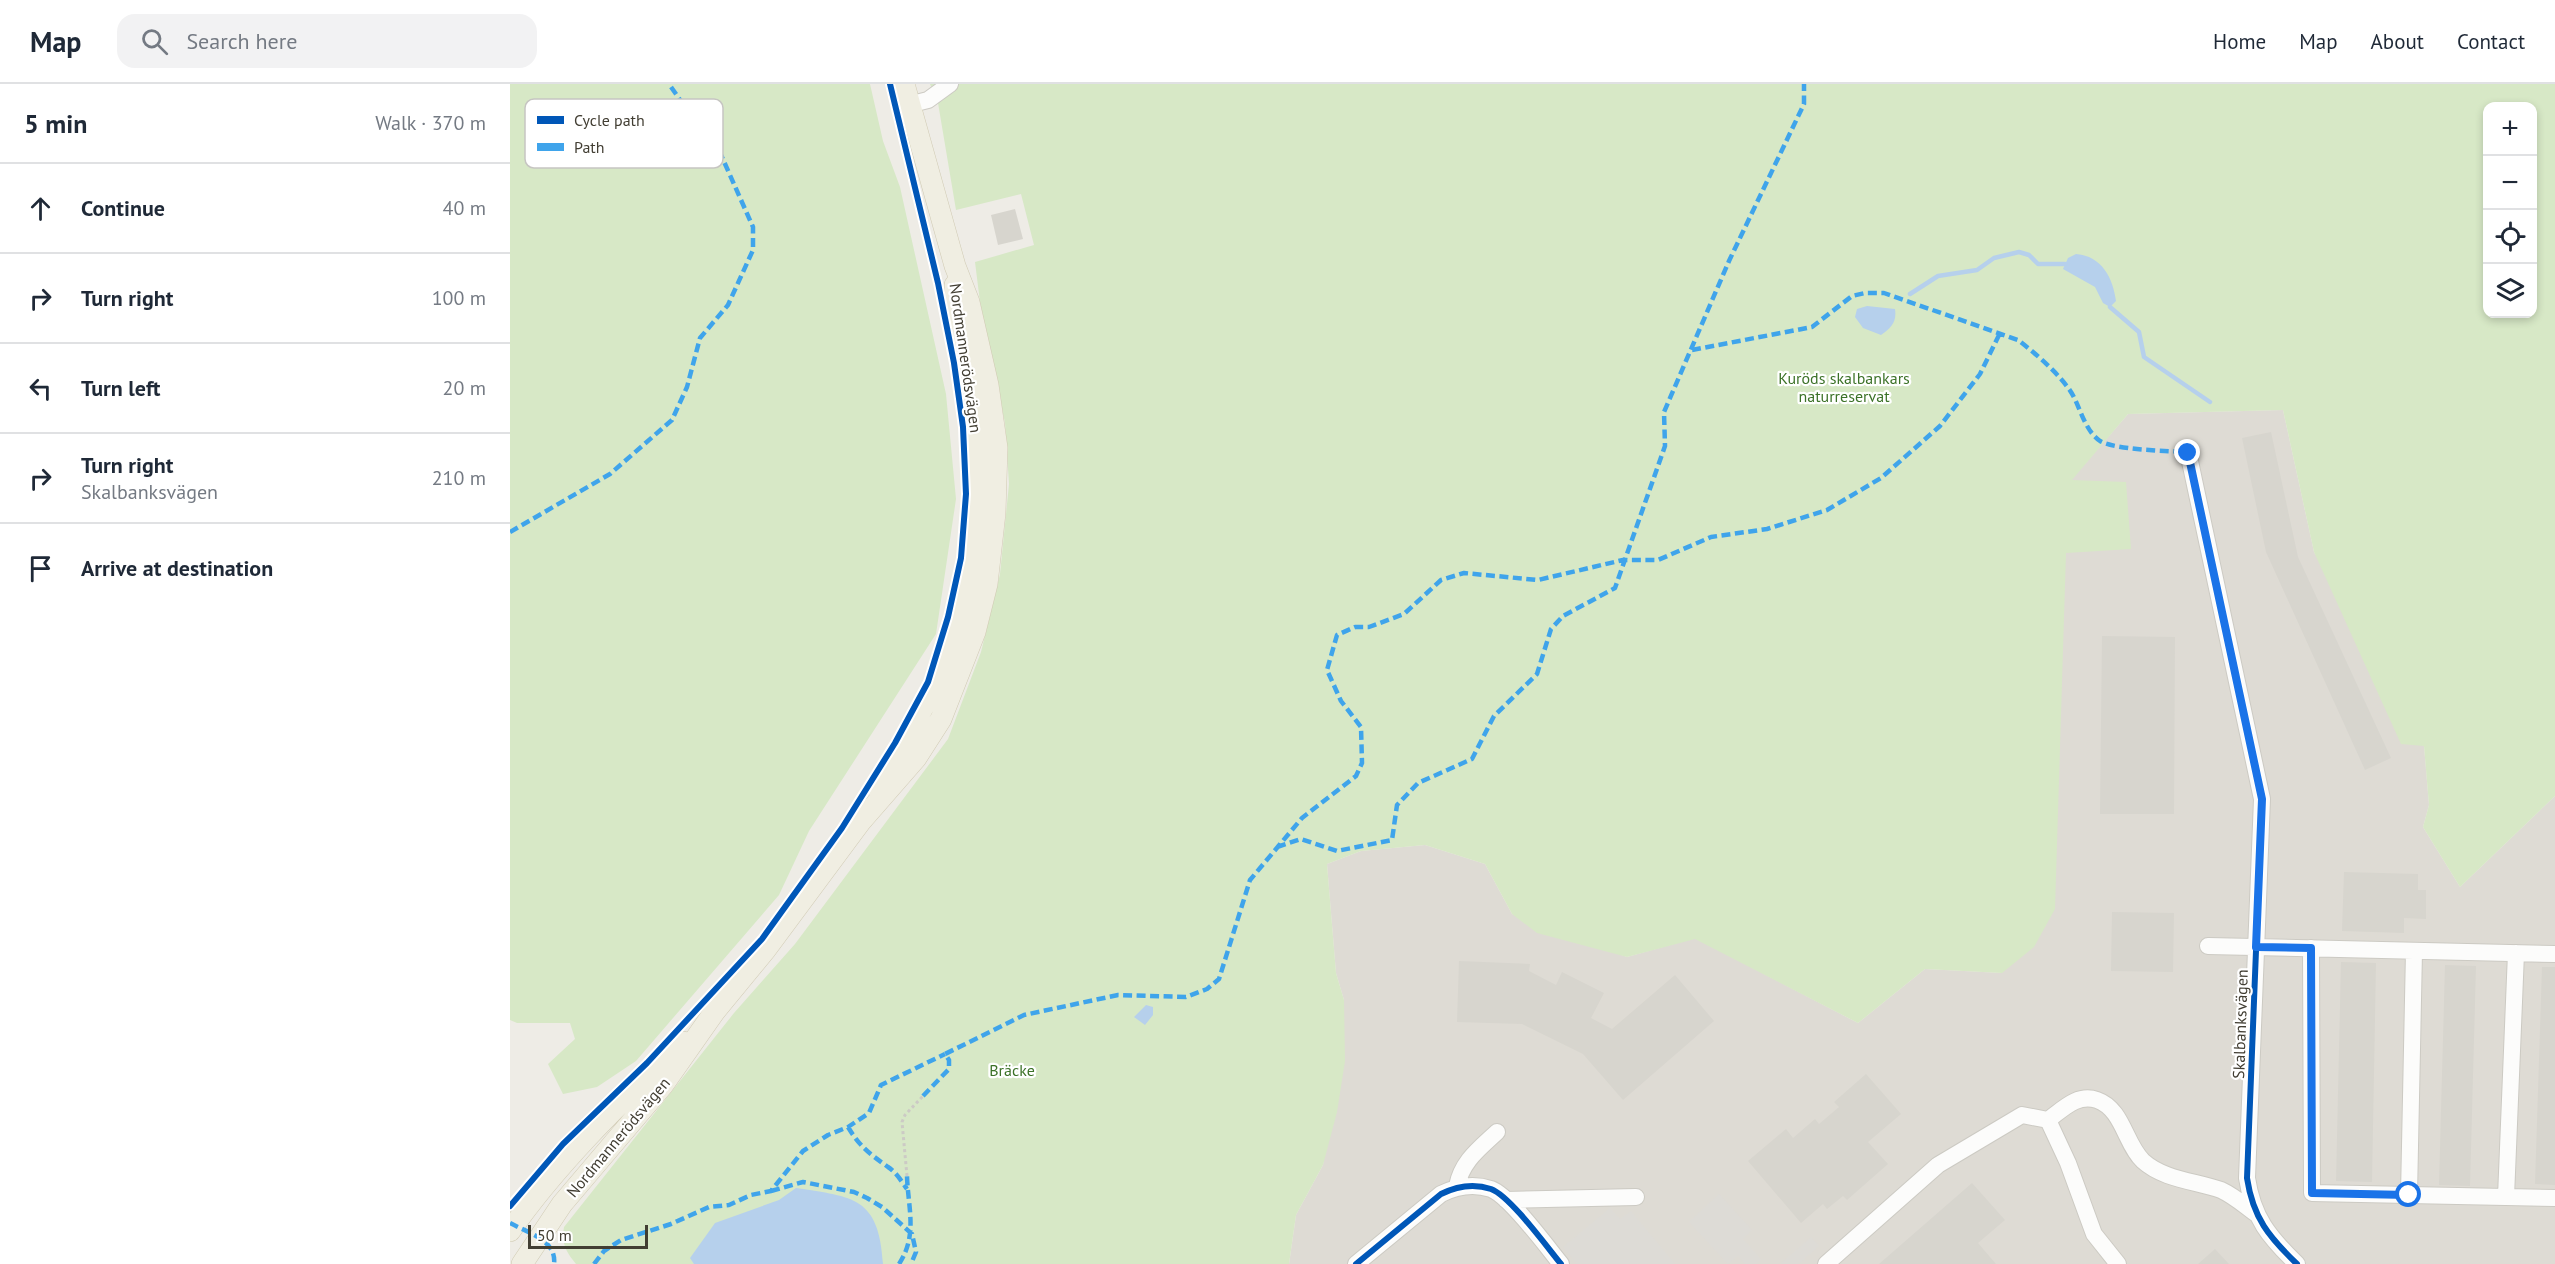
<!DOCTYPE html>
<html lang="en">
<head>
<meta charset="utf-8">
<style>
	:root { --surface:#fff; --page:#f2f2f3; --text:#1f2937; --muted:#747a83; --line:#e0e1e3 }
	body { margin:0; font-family:"PT Sans",sans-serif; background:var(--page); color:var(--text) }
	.controls { position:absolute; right:18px; top:18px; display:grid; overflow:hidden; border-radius:12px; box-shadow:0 3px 9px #0003 }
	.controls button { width:54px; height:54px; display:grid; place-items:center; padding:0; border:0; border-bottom:2px solid var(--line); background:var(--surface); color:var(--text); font:30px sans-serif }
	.scale { position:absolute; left:18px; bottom:15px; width:120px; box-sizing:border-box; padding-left:6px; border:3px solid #423e33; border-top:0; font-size:16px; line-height:21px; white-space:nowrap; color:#423e33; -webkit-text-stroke:4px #fff; paint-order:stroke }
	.stop { position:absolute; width:18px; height:18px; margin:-14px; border:4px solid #1a73e8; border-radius:50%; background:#fff }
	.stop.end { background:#1a73e8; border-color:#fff; box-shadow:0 2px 6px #0008 }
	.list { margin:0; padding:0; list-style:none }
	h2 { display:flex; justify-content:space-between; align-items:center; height:78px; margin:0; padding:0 24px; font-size:26px }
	h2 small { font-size:20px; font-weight:400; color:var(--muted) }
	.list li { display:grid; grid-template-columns:39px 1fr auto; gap:18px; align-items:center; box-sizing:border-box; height:90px; padding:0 24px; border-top:2px solid var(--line) }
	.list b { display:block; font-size:22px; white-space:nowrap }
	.list p { margin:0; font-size:20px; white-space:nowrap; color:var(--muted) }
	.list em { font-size:20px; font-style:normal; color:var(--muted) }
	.icon { flex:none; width:33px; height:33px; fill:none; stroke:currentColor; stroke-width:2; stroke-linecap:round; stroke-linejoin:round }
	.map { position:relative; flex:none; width:2045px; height:1180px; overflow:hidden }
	header { display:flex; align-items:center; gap:36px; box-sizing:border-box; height:84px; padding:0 30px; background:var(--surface); border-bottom:2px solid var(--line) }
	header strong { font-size:28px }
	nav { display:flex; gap:33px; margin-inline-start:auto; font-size:21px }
	.search { width:420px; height:54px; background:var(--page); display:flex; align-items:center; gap:15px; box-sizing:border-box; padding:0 21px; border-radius:18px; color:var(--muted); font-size:22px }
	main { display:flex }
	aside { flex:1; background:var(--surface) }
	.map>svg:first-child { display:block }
	.industrial { fill:#dedbd4 }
	.green { fill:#d7e8c6; fill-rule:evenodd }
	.parking { fill:#dddbd6 }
	.water { fill:#b6d0ec }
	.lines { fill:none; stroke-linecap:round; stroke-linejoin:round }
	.stream { stroke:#b6d0ec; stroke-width:4.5 }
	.building { fill:#d7d5ce }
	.minor-casing { stroke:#cccac3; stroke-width:18 }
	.major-casing { stroke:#d0cab3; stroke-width:22 }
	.path { stroke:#cccac5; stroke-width:3; stroke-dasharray:3 3; stroke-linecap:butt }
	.minor { stroke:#fcfcfb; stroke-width:16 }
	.major { stroke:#f0eee2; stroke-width:21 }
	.quiet { stroke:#3fa4eb; stroke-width:4.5; stroke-dasharray:9 4.5; stroke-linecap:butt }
	.cycleway-casing { stroke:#fff; stroke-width:10 }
	.cycleway { stroke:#0057b8; stroke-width:6 }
	.route { stroke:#1a73e8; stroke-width:8 }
	.labels { text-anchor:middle; stroke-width:4.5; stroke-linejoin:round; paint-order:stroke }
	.street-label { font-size:16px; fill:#423e33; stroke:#fff }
	.park-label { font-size:16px; fill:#3c7228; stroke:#fff }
	.key { fill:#fff; stroke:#c6c5c2; stroke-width:1.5 }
	.key-label { font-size:16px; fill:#423e33 }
</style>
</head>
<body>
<header>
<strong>Map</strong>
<div class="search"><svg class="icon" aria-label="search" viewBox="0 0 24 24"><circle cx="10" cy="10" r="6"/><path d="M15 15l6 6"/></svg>Search here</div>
<nav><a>Home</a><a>Map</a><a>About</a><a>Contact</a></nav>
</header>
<main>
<aside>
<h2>5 min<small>Walk · 370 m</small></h2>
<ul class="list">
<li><svg class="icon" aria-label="ahead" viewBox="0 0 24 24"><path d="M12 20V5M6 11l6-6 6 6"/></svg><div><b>Continue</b></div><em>40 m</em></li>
<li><svg class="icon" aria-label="right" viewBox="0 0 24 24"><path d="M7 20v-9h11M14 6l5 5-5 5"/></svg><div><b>Turn right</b></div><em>100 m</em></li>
<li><svg class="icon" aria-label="left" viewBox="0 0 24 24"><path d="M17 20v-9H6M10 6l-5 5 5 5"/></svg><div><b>Turn left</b></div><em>20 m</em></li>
<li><svg class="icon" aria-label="right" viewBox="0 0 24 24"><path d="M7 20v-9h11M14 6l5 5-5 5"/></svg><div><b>Turn right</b><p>Skalbanksvägen</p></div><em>210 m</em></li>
<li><svg class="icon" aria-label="arrive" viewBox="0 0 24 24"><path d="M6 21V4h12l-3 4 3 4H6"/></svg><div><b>Arrive at destination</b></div></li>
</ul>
</aside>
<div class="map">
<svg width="2045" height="1180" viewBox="0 0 2045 1180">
	<rect width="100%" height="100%" fill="#eeece6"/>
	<path class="industrial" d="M1773 326 1804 468 1914 662 1919 721 1913 743 1950 803 2045 712V1180H779L786 1131 813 1081 834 916 826 889 817 780 851 767 915 761 975 780 1002 830 1117 873 1185 854 1348 939 1415 885 1492 889 1556 468 1561 396 1618 330Z"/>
	<path class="green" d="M0 0H360L373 57 390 103 436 310 446 415 426 550 299 747 269 811 126 977 87 1003 53 1010 38 980 65 955 60 939H7L0 936Z
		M420 0H2045V712L1950 803 1913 743 1919 721 1914 662 1891 660 1804 468 1773 326 1618 330 1562 396 1616 398 1621 465 1556 469 1545 825 1524 863 1492 889 1415 885 1348 939 1185 855 1117 873 1027 849 1002 830 975 780 915 761 851 767 817 780 826 889 834 916 835 977 827 1028 813 1081 786 1131 779 1180H66C56 1168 51 1159 54 1143L224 929 285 860 438 655 471 568 490 490 499 400 495 339 470 218 465 178 524 161 511 110 446 126 428 19ZM1978 22H2022V230H1978Z"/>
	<path class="parking" d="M1209 1110 1242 1146 1233 1155 1251 1175 1246 1180H1235L1228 1172 1218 1180 1179 1138Z
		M1100 1124 1110 1135 1121 1127 1165 1180H1067L1053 1163Z
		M1301 1153 1309 1162 1289 1180H1270Z"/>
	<path class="water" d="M1566 170C1592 172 1603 194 1606 217L1600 223 1593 219 1585 203 1553 185 1558 174Z
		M1357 222 1385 225C1387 238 1381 244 1371 251L1353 244 1345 233 1347 225Z
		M636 921 643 923V931L635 941 624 933Z
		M286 1104C344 1113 369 1113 373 1180H184L180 1174 205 1139 269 1116Z"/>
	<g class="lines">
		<path class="stream" d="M1400 210 1428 192 1467 186 1484 174 1509 168 1519 171 1528 180H1555
			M1600 223 1629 248 1634 273 1700 318"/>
	</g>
	<path class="building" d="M505 125 513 155 488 161 481 131Z
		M1761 348 1788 473 1881 674 1855 686 1756 468 1732 354Z
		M1592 552 1665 553 1664 730H1590Z
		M1834 788 1908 790V806H1916V835L1894 834V849L1832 847Z
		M1602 828 1664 829 1663 888 1601 887Z
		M949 877 1020 880 1019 887 1046 901 1052 888 1094 909 1081 934 1102 945 1165 891 1204 937 1113 1016 1073 970 1012 940 947 938Z
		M1831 878 1866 879 1862 1098 1826 1097Z
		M1935 881 1966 882 1960 1102 1929 1101Z
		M2032 883H2045V1101L2025 1100Z
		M1356 990 1391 1030 1358 1058 1378 1080 1337 1116 1333 1112 1317 1125 1313 1120 1291 1139 1238 1077 1276 1045 1283 1054 1305 1035 1309 1040 1329 1023 1324 1018Z
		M1462 1099 1495 1136 1468 1159 1486 1180H1369Z
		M1705 1165 1719 1180H1688Z"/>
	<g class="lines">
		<g class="minor-casing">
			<path id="minor" d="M398 21 418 16 440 0
				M1678 368 1752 715 1737 1094C1743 1134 1759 1153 1787 1180
				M1698 862 2045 870
				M1801 864 1802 1109 2045 1114
				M1538 1036C1552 1026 1567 1009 1587 1016 1613 1025 1615 1060 1633 1077 1654 1096 1686 1097 1711 1106 1724 1112 1734 1121 1745 1129
				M947 1102C952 1077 969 1065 987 1048
				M1899 1111 1904 867
				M1996 1113 2006 869
				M996 1116 1126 1113
				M846 1180 931 1110C947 1102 963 1099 981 1105 1000 1112 1037 1163 1051 1180
				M1316 1180 1428 1081 1512 1031 1538 1036 1558 1079 1584 1150 1608 1180"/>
		</g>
		<g class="major-casing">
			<path id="major" d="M368 705C391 661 419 618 437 572 464 505 473 429 467 357 463 311 452 264 445 218V201
				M0 1147C49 1077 111 1018 173 958
				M12 1180 52 1120 153 1001 205 927 256 865 351 737 406 674 431 635 465 548 477 500 485 429 487 364 478 301 459 218 445 182 394 0"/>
		</g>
		<path class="path" d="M397 1092 392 1038 395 1031 413 1012"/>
		<use href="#minor" class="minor"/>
		<use href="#major" class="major"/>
		<path class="quiet" d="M1182 266 1302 243 1342 212 1355 209H1374L1508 256C1526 270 1545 286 1559 305 1570 320 1573 345 1590 357 1605 366 1658 367 1678 368
			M0 448 100 390 162 336 177 303 190 254 218 221 243 166V143L200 46 175 23 159 0
			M767 763 791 755 827 767 882 756 887 721 908 699 962 675 984 632 1027 590 1041 545 1053 532 1105 504 1155 362 1154 328 1219 177 1294 20V0
			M413 1012 439 985V976L435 970 514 931 608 911 676 913 697 905 709 895 740 796 792 734 846 692 852 679 851 643 831 617 817 586 827 551 845 543H859L894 530 931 496 954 489 1028 496 1113 476H1148L1201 453 1257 445 1317 426 1371 394 1430 342 1470 290 1490 249
			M338 1043C350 1063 360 1070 378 1083 386 1088 392 1098 397 1105
			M261 1107 293 1098 344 1108 357 1114 372 1123 402 1150 406 1168 401 1180
			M0 1139C18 1149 47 1156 44 1180
			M84 1180 94 1167 111 1156 161 1140 199 1123 219 1121 241 1111 261 1107 293 1067 318 1051 338 1043 359 1029 371 1001 435 970
			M389 1180C408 1151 398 1124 397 1092"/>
		<g class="cycleway-casing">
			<path id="cycleway" d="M1678 368 1752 715 1737 1094C1743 1134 1759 1153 1787 1180
				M0 1122 53 1060 137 979 252 855 332 744 385 659 418 598 438 533 451 474 456 410 453 343 444 279 428 199 380 0
				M846 1180 931 1110C947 1102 963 1099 981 1105 1000 1112 1037 1163 1051 1180"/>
		</g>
		<use href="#cycleway" class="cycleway"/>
	</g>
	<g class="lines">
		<path class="route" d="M1678 369 1752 715 1746 863 1801 864 1802 1109 1899 1111"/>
	</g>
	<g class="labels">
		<g class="street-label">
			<text transform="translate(456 274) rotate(82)" y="6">Nordmannerödsvägen</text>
			<text transform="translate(1730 940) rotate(-88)" y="6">Skalbanksvägen</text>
			<text transform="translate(108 1053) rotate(-50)" y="6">Nordmannerödsvägen</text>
		</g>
		<g class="park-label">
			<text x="1334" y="300">Kuröds skalbankars<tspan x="1334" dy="18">naturreservat</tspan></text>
			<text x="502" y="992">Bräcke</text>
		</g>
	</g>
	<rect x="15" y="15" width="198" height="69" rx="9" class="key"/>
	<rect x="27" y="32" width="27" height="8" fill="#0057b8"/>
	<rect x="27" y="59" width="27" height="8" fill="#3fa4eb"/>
	<g class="key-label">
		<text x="64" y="42">Cycle path</text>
		<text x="64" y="69">Path</text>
	</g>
</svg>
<div class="controls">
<button>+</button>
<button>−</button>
<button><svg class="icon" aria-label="locate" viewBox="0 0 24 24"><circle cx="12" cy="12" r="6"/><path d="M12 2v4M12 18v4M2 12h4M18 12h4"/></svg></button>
<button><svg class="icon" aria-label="layers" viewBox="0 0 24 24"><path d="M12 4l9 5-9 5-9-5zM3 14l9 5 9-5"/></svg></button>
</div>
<div class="scale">50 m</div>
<div class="stop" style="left:1899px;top:1111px"></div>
<div class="stop end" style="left:1678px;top:369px"></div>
</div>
</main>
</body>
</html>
